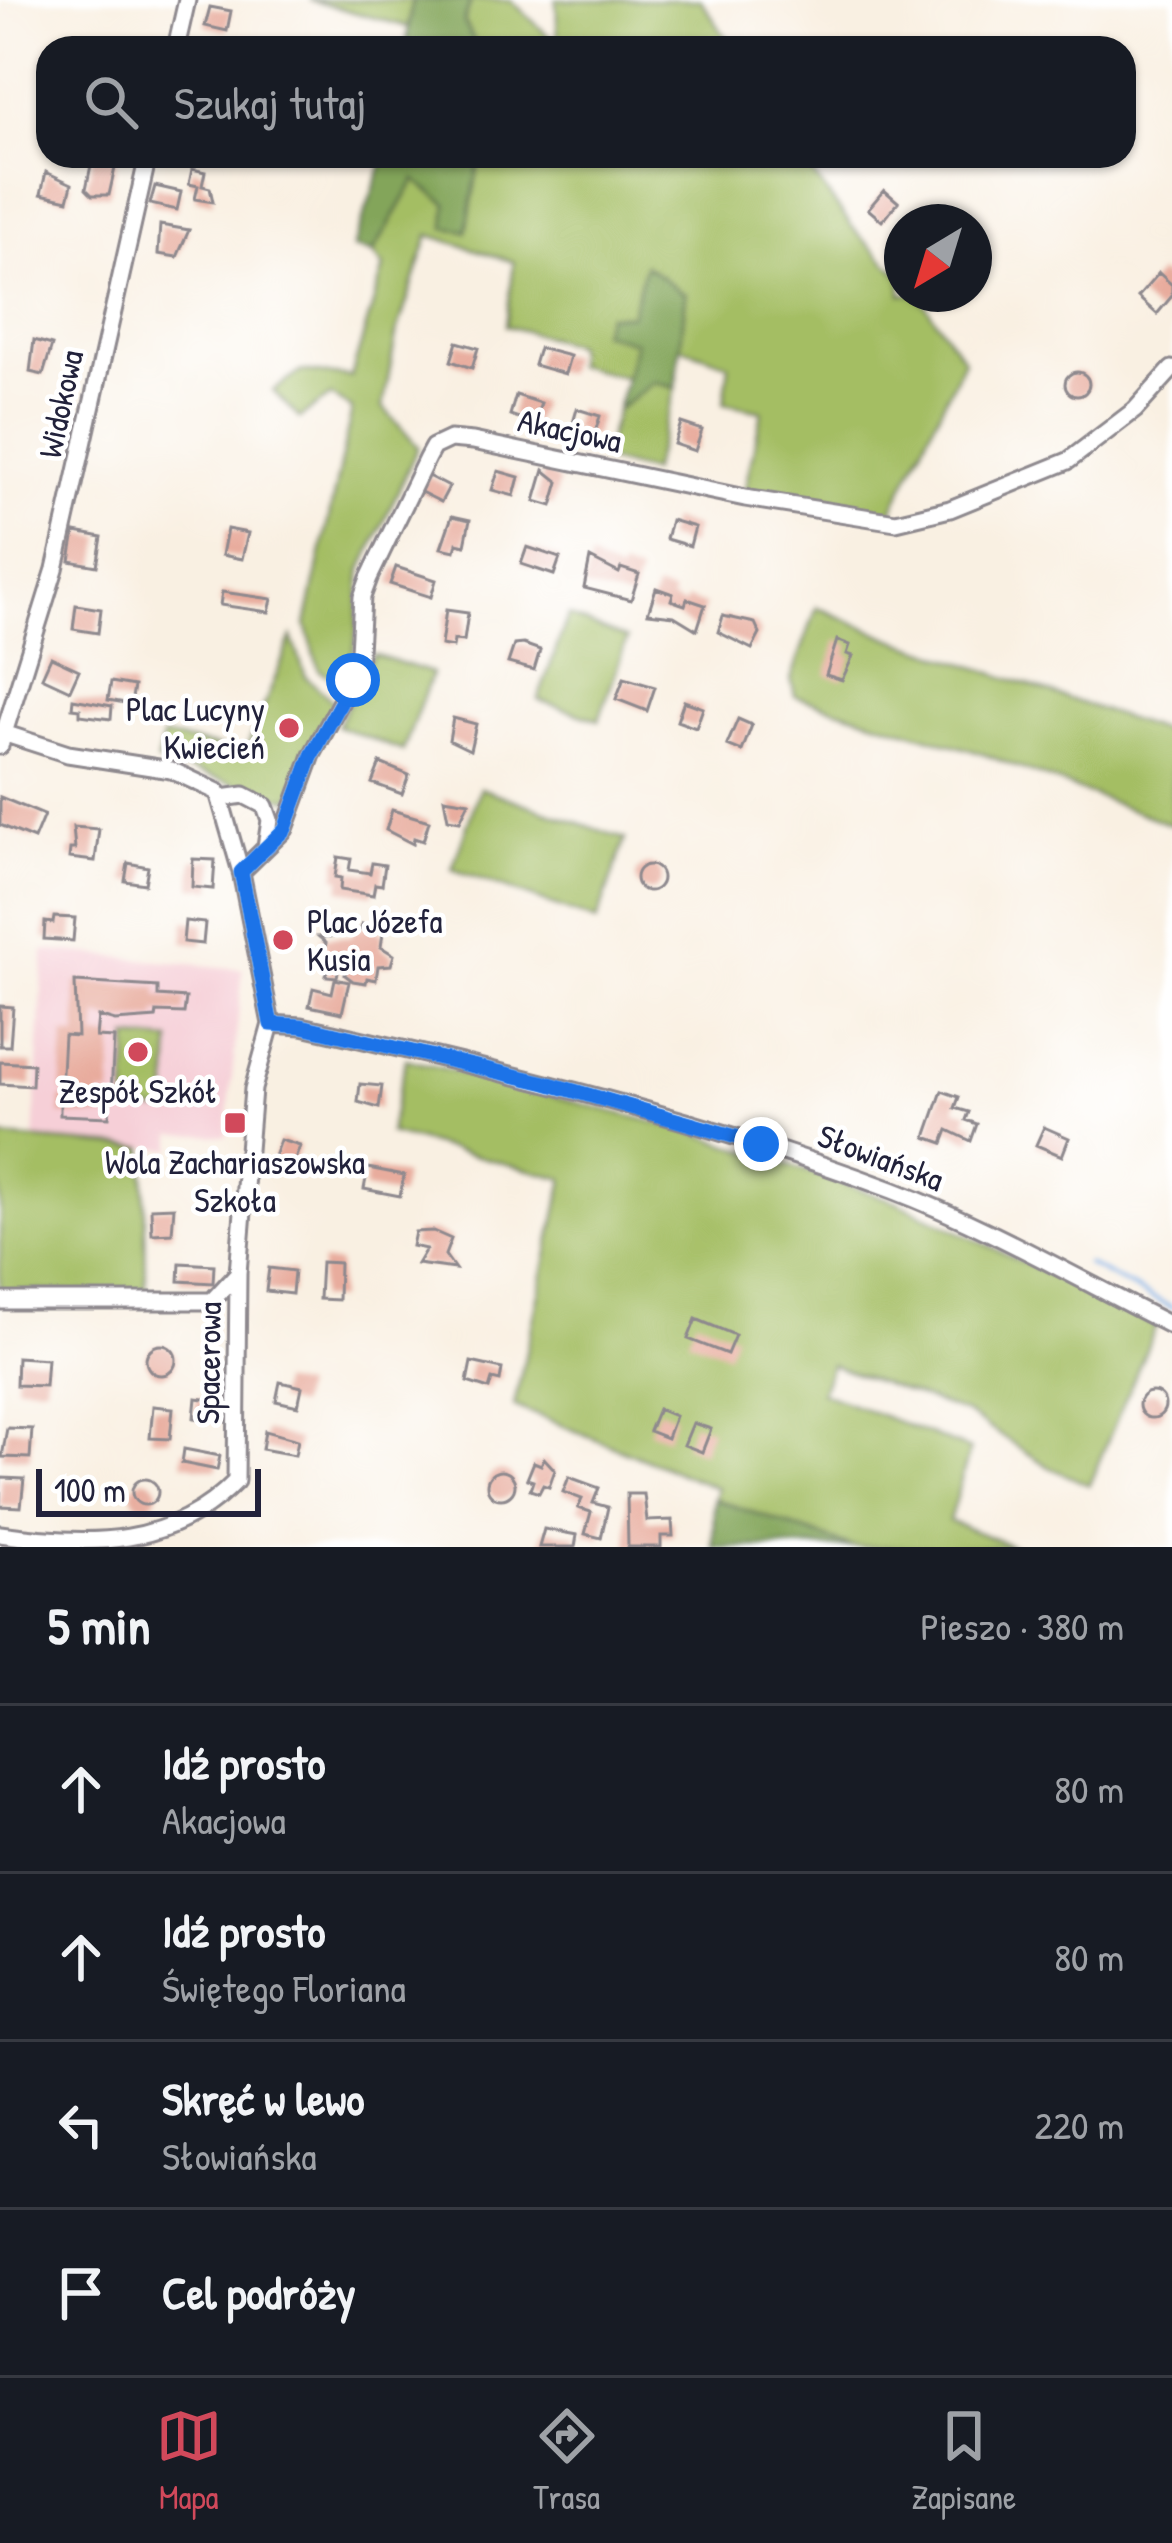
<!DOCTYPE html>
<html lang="pl">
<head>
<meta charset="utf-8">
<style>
	:root { --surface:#171b24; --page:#20242c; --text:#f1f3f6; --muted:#9ea1a6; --line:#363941; --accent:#d1495b }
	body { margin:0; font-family:"Patrick Hand",sans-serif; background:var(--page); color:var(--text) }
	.compass { position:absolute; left:884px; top:204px; width:108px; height:108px; border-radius:50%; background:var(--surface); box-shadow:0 3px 9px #0004; rotate:218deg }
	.scale { position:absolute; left:36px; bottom:30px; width:225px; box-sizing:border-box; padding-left:12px; border:6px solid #22223b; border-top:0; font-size:33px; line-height:42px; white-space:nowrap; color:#22223b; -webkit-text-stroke:9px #fff; paint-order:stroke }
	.stop { position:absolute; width:36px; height:36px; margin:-27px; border:9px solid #1a73e8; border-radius:50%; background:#fff }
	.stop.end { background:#1a73e8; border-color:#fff; box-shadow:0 3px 12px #0008 }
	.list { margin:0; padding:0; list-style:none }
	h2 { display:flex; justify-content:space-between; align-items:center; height:156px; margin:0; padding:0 48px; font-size:51px }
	h2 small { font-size:39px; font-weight:400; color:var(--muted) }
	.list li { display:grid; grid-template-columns:78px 1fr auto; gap:36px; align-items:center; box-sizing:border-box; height:168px; padding:0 48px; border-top:3px solid var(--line) }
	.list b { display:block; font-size:45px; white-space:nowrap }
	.list p { margin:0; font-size:39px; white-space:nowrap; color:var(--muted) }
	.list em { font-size:39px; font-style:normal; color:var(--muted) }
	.icon { flex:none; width:66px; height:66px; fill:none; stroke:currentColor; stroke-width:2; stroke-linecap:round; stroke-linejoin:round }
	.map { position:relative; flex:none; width:1172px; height:1547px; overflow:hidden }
	.search { position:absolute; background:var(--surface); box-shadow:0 3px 9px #0004; left:36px; right:36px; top:36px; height:132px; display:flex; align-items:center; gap:30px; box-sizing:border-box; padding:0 42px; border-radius:36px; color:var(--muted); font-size:45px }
	.sheet { height:828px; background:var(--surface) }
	nav { display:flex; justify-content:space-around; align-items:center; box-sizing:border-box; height:168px; border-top:3px solid var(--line); background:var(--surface); font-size:33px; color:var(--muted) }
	nav a { display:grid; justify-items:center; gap:6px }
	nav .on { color:var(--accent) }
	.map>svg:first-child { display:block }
	.built { fill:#f6cfd7 }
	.green { fill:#a4be64; stroke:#637050; stroke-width:3 }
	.forest { fill:#83a55a; stroke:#52644a; stroke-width:3 }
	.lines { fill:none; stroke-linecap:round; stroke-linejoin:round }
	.stream { stroke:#74aae2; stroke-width:4.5 }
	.building { fill:#e8ac9d }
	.minor-casing { stroke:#8e898e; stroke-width:21 }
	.minor { stroke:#fff; stroke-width:15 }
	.route { stroke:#1a73e8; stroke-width:15 }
	.poi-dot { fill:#d1495b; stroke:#fff; stroke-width:4.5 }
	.labels { text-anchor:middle; stroke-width:9; stroke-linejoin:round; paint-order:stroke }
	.street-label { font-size:33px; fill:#22223b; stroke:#fff }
	.poi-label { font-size:33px; fill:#22223b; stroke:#fff }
</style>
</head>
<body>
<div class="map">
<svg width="1172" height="1547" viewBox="0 0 1172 1547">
	<rect width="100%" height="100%" fill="#fff"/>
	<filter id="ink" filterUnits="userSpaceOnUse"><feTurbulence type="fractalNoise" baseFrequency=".00833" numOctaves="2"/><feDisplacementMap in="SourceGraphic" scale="24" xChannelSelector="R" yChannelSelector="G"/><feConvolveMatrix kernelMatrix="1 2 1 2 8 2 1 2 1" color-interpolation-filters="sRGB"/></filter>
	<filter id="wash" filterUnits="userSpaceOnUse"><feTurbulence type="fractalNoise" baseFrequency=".004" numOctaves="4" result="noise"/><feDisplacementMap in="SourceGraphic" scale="48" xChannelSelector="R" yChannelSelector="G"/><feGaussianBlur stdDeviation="2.7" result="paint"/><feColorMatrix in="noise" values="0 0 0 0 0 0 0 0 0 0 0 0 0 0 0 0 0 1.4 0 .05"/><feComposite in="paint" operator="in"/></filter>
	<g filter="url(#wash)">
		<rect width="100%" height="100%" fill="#f9f0e2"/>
		<path class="built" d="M44 950 243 969 226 1136 173 1134V1149L34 1140Z"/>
		<path class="green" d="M309 0H412L408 27Z
			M471 0H511L558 45 556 0H701L733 48H478L464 22Z
			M480 156H799L857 233 902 277V294H918L964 360 889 517 744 492 762 411 724 403 729 364 678 346 686 295 635 341 627 378 575 365V345L506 326 514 262 429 235 396 335 383 407 418 447 362 570 355 646 343 684 319 670 306 625 352 409 331 396 299 418 273 391 302 371 351 377 384 267 373 253 415 180 447 204 466 231Z
			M654 382 676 388 651 472 602 460 617 410Z
			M817 607 890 638 1172 734V825L980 753 795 696 791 679Z
			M568 616 627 639 599 720 538 700Z
			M292 637 306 677 336 704 289 800 157 761 163 736 245 752Z
			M373 654 432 673 403 751 337 726Z
			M480 788 625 839 597 921 452 869Z
			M129 1038 171 1041 167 1111 125 1108Z
			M406 1059 689 1131 897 1202 1156 1326 1089 1485 1049 1467 966 1413 831 1365 821 1392 970 1450 949 1521 1015 1547H852L714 1499 717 1488 514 1406 564 1179 389 1133Z
			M0 1137 144 1148 146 1294 0 1291Z"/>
		<path class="forest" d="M412 0H471L464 22 478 48H406Z
			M385 156H480L467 231 445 228 447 204 415 180 373 253 353 248Z
			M645 265 686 295 676 388 654 382 617 410 635 342 601 332 607 315H631Z
			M714 1499 852 1547H713Z"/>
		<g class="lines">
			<path class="stream" d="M1087 1264 1172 1308"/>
		</g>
		<g id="blocks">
			<path class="building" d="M210 7 231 11 227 31 205 26Z
				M93 156 117 159 109 195H92L86 189Z
				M192 169 205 172 202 186 210 188 213 202 195 199 198 186 189 184Z
				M46 172 72 184 68 200 41 194Z
				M155 186 181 192 177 210 150 204Z
				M884 190 898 202 882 221 868 209Z
				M160 225 189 230 177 257 158 254Z
				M1159 273 1172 285V296L1157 314 1138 297Z
				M34 340 52 345 43 375 30 372Z
				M457 342 478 348 472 368 451 361Z
				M539 348 570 356 565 374 534 365Z
				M1065 384a12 12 0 1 1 24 0a12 12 0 1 1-24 0Z
				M516 395 541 403 534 423 510 415Z
				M577 409 600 416 594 436 571 430Z
				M681 423 702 430 695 451 674 444Z
				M544 470 559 482 552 506 535 501Z
				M498 471 519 477 514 496 492 490Z
				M428 476 449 487 441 502 419 491Z
				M452 516 470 520 465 545 457 543 455 551 441 548Z
				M671 520 695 527 690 546 666 539Z
				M227 529 248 533 242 559 222 555Z
				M75 532 102 537 97 566 70 561Z
				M527 547 560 558 554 575 521 564Z
				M590 558 619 573 621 568 639 574 631 600 584 588Z
				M396 567 436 580 431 597 390 584Z
				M656 588 673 594 671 600 679 603 685 605 687 599 705 605 697 630 674 616 648 613Z
				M222 592 272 599 269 612 220 605Z
				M76 605 101 609 98 633 73 629Z
				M446 610 468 613 464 641 454 640 453 647 441 645Z
				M723 616 755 623 760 634 752 649 718 632Z
				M837 640 850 645 847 654 853 656 842 680 826 675Z
				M523 644 540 650 534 670 508 663 514 645Z
				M51 657 79 670 70 690 42 677Z
				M624 678 655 687 647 711 616 699Z
				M111 682 134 686 131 704 108 700Z
				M73 699 112 706 111 719 80 715V709L72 708Z
				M684 701 703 708 696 728 677 721Z
				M453 718 476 724 470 750 449 740Z
				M738 719 752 725 742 751 727 745Z
				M380 763 409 775 402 794 372 783Z
				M0 797 44 815 34 839 0 825Z
				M444 798 469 802 460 821 448 819Z
				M392 810 429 821 423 841 414 838 413 844 386 830Z
				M73 827 99 829 95 861 69 858 70 849H75Z
				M338 857 351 859 349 870 370 873 372 863 385 865 382 885 375 884 373 895 340 890 341 878 335 877Z
				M193 859 215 860 213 889 192 887Z
				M128 863 148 867 145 884 125 881Z
				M636 878a13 13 0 1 1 26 0a13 13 0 1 1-26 0Z
				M54 917 75 918 73 941 44 939 45 922 53 923Z
				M185 921 205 923 203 944 183 942Z
				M362 924 383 933 381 947 394 955 391 965 378 966 376 980 367 978 366 983 353 981 345 975 346 967 339 966 337 977 326 976 331 958 315 955 324 952 326 943 319 937 352 936 353 928 361 930Z
				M335 979 349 982 342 1013 309 1006 313 988 332 993Z
				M75 982 158 987V996L186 998 184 1013 157 1012 156 1018 115 1021 98 1016 96 1037 114 1038 111 1095 101 1094V1100H110L109 1117 60 1115V1098H68V1092H61L64 1035 77 1036Z
				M0 1006 13 1007 10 1046H0Z
				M0 1062 33 1064 32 1086 0 1084Z
				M360 1084 382 1086 379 1108 358 1102Z
				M942 1091 959 1097 955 1108 969 1112 966 1120 977 1124 971 1141 948 1130 943 1143 926 1137Z
				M1044 1127 1069 1138 1062 1156 1036 1145Z
				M280 1140 300 1146 292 1168 272 1162Z
				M368 1168 404 1175 400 1196 364 1189Z
				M174 1207 172 1233 152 1234 151 1208Z
				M433 1231 451 1239 445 1255 455 1269 417 1264 426 1249 412 1246 415 1232Z
				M321 1262 339 1263 338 1300 319 1299Z
				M180 1263 214 1265 213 1283 179 1281Z
				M269 1268 294 1271 292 1294 266 1291Z
				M696 1319 735 1335 727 1354 688 1339Z
				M146 1360a15 15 0 1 1 30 0a15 15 0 1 1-30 0Z
				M17 1357 47 1359 45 1386 16 1385Z
				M471 1362 502 1369 500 1381 492 1379 489 1389 467 1382Z
				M280 1382 302 1387 298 1406 276 1401Z
				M1139 1405a13 13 0 1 1 26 0a13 13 0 1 1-26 0Z
				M196 1398 223 1401 221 1421 194 1418Z
				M153 1406 173 1408 170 1439 150 1438Z
				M658 1409 675 1416 667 1438 649 1431Z
				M693 1423 711 1429 702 1452 684 1445Z
				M7 1428 32 1429 30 1458 2 1457Z
				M265 1431 298 1440 295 1455 262 1449Z
				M184 1449 220 1456 217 1470 182 1463Z
				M544 1458 555 1470 549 1487 543 1485 539 1493 530 1490 533 1481 527 1479 534 1462 541 1465Z
				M487 1485a14 14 0 1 1 28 0a14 14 0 1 1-28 0Z
				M569 1477 599 1488 593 1503 608 1507 601 1538 585 1534 591 1512 578 1508 582 1499 563 1492Z
				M1 1478 24 1479 21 1507 0 1506Z
				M132 1492a13 13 0 1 1 26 0a13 13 0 1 1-26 0Z
				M627 1494H644L647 1521 672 1520 673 1536H661V1547H628Z
				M544 1529 577 1535 575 1547H539Z"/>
		</g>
	</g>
	<g filter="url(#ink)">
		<use href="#blocks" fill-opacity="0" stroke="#8e898e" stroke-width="3"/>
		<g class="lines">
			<g class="minor-casing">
				<path id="minor" d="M176 48 187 0
					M0 732 68 754 171 770 218 792 241 872 271 1024
					M0 746 55 569 148 156
					M222 798 244 795 265 806 270 820 266 847
					M241 872 285 829 312 755 358 670 362 597 369 578 427 458 433 447 450 439 473 441 745 498 896 522 950 509 1068 461 1135 410 1172 369
					M271 1024 302 1026C502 1071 701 1118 892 1190 989 1227 1080 1280 1172 1326
					M0 1301H212L238 1273 253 1089 271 1024
					M0 1534C91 1547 172 1547 236 1481L238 1273"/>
			</g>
			<use href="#minor" class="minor"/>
		</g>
	</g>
	<g class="lines" filter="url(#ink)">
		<path class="route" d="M353 680 312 755 285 829 241 872 271 1024 302 1026 546 1083 761 1144"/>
	</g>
	<g class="poi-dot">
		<circle cx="289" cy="728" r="12"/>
		<circle cx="283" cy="940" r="12"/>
		<circle cx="138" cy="1052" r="12"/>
		<rect x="223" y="1111" width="24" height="24" rx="6"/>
	</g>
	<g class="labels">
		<g class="street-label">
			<text transform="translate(60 404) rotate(-78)" y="12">Widokowa</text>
			<text transform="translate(570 430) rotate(12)" y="12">Akacjowa</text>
			<text transform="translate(881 1157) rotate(21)" y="12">Słowiańska</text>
			<text transform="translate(208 1363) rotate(-89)" y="12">Spacerowa</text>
		</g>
		<g class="poi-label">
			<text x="265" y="721" text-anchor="end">Plac Lucyny<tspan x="265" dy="38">Kwiecień</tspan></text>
			<text x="307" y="933" text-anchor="start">Plac Józefa<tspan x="307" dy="38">Kusia</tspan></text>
			<text x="138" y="1103">Zespół Szkół</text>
			<text x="235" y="1174">Wola Zachariaszowska<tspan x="235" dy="38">Szkoła</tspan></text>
		</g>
	</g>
</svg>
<svg class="compass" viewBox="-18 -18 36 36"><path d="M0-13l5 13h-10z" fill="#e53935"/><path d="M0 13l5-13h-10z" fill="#9ea1a6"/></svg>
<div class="scale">100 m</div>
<div class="stop" style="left:353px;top:680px"></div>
<div class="stop end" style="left:761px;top:1144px"></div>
<div class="search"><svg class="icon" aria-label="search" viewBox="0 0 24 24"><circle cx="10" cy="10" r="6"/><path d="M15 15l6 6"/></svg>Szukaj tutaj</div>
</div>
<section class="sheet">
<h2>5 min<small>Pieszo · 380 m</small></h2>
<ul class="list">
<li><svg class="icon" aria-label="ahead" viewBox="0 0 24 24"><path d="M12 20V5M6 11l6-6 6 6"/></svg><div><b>Idź prosto</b><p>Akacjowa</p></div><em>80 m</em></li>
<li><svg class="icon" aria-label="ahead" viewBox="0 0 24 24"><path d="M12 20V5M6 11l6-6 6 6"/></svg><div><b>Idź prosto</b><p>Świętego Floriana</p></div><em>80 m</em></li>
<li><svg class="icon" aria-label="left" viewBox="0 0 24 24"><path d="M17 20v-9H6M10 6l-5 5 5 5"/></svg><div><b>Skręć w lewo</b><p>Słowiańska</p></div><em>220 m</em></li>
<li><svg class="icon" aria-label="arrive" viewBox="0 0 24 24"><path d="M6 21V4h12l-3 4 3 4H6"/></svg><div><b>Cel podróży</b></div></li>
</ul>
</section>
<nav>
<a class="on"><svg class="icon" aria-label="map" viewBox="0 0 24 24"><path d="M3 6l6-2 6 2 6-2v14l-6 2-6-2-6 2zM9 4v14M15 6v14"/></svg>Mapa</a>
<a><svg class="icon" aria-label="directions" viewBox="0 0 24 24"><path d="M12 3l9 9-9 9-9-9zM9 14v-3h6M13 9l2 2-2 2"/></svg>Trasa</a>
<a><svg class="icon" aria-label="saved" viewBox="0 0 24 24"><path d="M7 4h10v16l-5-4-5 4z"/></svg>Zapisane</a>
</nav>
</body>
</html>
